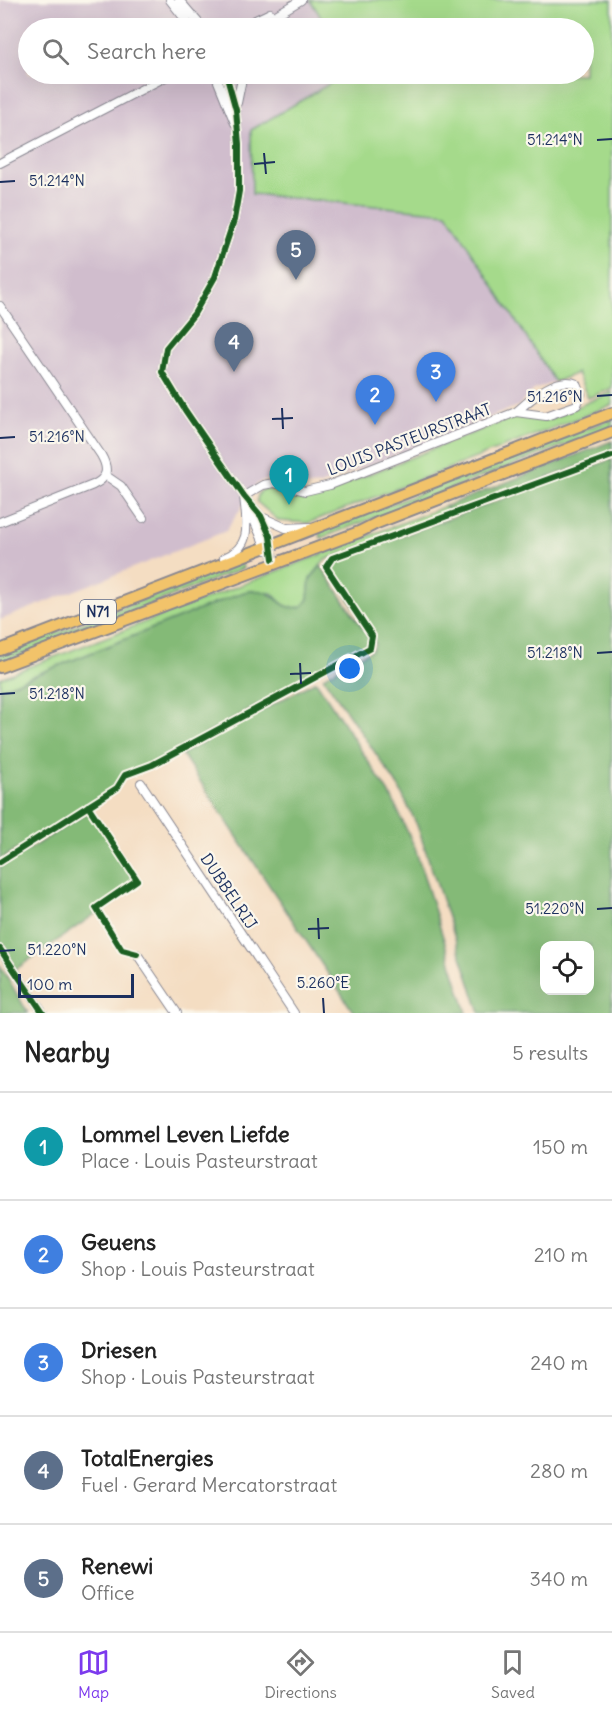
<!DOCTYPE html>
<html lang="en">
<head>
<meta charset="utf-8">
<style>
	:root { --surface:#fff; --page:#f2f2f2; --text:#222; --muted:#767676; --line:#e0e0e0; --accent:#7c3aed }
	body { margin:0; font-family:Delius,sans-serif; background:var(--page); color:var(--text) }
	.controls { position:absolute; right:18px; bottom:18px; display:grid; overflow:hidden; border-radius:12px; box-shadow:0 6px 24px #0002 }
	.controls button { width:54px; height:54px; display:grid; place-items:center; padding:0; border:0; border-bottom:2px solid var(--line); background:var(--surface); color:var(--text); font:30px sans-serif }
	.scale { position:absolute; left:18px; bottom:15px; width:116px; box-sizing:border-box; padding-left:6px; border:3px solid #1b2f5e; border-top:0; font-size:16px; line-height:21px; white-space:nowrap; color:#1b2f5e; -webkit-text-stroke:4px #fbf7ec; paint-order:stroke }
	.you { position:absolute; left:350px; top:669px; width:21px; height:21px; margin:-15px; border:4px solid #fff; border-radius:50%; background:#1a73e8; box-shadow:0 0 0 9px #1a73e833 }
	.badge { display:grid; place-items:center; width:39px; height:39px; border-radius:50%; background:var(--accent); color:#fff; font-size:20px; font-weight:700 }
	.pin { position:absolute; translate:-50% -50px; filter:drop-shadow(0 2px 3px #0008) }
	.pin::after { content:''; position:absolute; top:32px; width:21px; height:18px; background:inherit; clip-path:polygon(0 0,100% 0,50% 100%) }
	.list { margin:0; padding:0; list-style:none }
	h2 { display:flex; justify-content:space-between; align-items:center; height:78px; margin:0; padding:0 24px; font-size:26px }
	h2 small { font-size:20px; font-weight:400; color:var(--muted) }
	.list li { display:grid; grid-template-columns:39px 1fr auto; gap:18px; align-items:center; box-sizing:border-box; height:108px; padding:0 24px; border-top:2px solid var(--line) }
	.list b { display:block; font-size:22px; white-space:nowrap }
	.list p { margin:0; font-size:20px; white-space:nowrap; color:var(--muted) }
	.list em { font-size:20px; font-style:normal; color:var(--muted) }
	.icon { flex:none; width:33px; height:33px; fill:none; stroke:currentColor; stroke-width:2; stroke-linecap:round; stroke-linejoin:round }
	.map { position:relative; flex:none; width:612px; height:1013px; overflow:hidden }
	.search { position:absolute; background:var(--surface); box-shadow:0 6px 24px #0002; left:18px; right:18px; top:18px; height:66px; display:flex; align-items:center; gap:15px; box-sizing:border-box; padding:0 21px; border-radius:33px; color:var(--muted); font-size:22px }
	.sheet { height:618px; background:var(--surface) }
	nav { display:flex; justify-content:space-around; align-items:center; box-sizing:border-box; height:84px; border-top:2px solid var(--line); background:var(--surface); font-size:16px; color:var(--muted) }
	nav a { display:grid; justify-items:center; gap:3px }
	nav .on { color:var(--accent) }
	.map>svg:first-child { display:block }
	.industrial { fill:#d0bdcd }
	.green { fill:#a5da8b; stroke:#608474; stroke-width:1.5 }
	.forest { fill:#84ba77; stroke:#50746a; stroke-width:1.5; fill-rule:evenodd }
	.lines { fill:none; stroke-linecap:round; stroke-linejoin:round }
	.minor-casing { stroke:#888690; stroke-width:10 }
	.highway-casing { stroke:#888690; stroke-width:14 }
	.minor { stroke:#fff; stroke-width:8 }
	.highway { stroke:#f2c36a; stroke-width:10 }
	.cycleway-casing { stroke:#fbf7ec; stroke-width:10 }
	.cycleway { stroke:#1b5e20; stroke-width:6 }
	.ticks { fill:none; stroke:#1b2f5e; stroke-width:2 }
	.labels { text-anchor:middle; stroke-width:4.5; stroke-linejoin:round; paint-order:stroke }
	.shield { fill:#fbf7ec; stroke:#5e6b89; stroke-width:1.5 }
	.shield-label { font-size:15px; font-weight:bold; fill:#1b2f5e }
	.street-label { font-size:16px; fill:#1b2f5e; stroke:#fbf7ec }
	.ticks-label { font-size:15px; text-anchor:middle; fill:#1b2f5e; stroke:#fbf7ec; stroke-width:4.5; stroke-linejoin:round; paint-order:stroke }
</style>
</head>
<body>
<div class="map">
<svg width="612" height="1013" viewBox="0 0 612 1013">
	<rect width="100%" height="100%" fill="#fbf7ec"/>
	<filter id="ink" filterUnits="userSpaceOnUse"><feTurbulence type="fractalNoise" baseFrequency=".0167" numOctaves="2"/><feDisplacementMap in="SourceGraphic" scale="12" xChannelSelector="R" yChannelSelector="G"/><feConvolveMatrix kernelMatrix="1 2 1 2 8 2 1 2 1" color-interpolation-filters="sRGB"/></filter>
	<filter id="wash" filterUnits="userSpaceOnUse"><feTurbulence type="fractalNoise" baseFrequency=".008" numOctaves="4" result="noise"/><feDisplacementMap in="SourceGraphic" scale="24" xChannelSelector="R" yChannelSelector="G"/><feGaussianBlur stdDeviation="1.35" result="paint"/><feColorMatrix in="noise" values="0 0 0 0 0 0 0 0 0 0 0 0 0 0 0 0 0 1.4 0 .05"/><feComposite in="paint" operator="in"/></filter>
	<g filter="url(#wash)">
		<rect width="100%" height="100%" fill="#f4ddc2"/>
		<path class="industrial" d="M0 0H310L328 28H28V74H346L251 130 252 194 447 213 555 382 534 390 518 406 320 485 303 487 274 479 262 481 256 485 226 531 0 620Z"/>
		<path class="green" d="M310 0H612V388L588 398 577 373 555 382 447 213 252 194 251 130 346 74H584V28H328Z
			M612 392V405L308 523 279 521 257 502C257 478 284 493 297 494 305 495 313 495 321 493L516 416 546 420Z
			M612 419V427L321 538 319 532Z
			M446 506 448 515 325 560 310 579 308 599 302 607C286 610 282 604 272 593L244 592 0 689V678Z
			M241 562 243 568 0 663V655Z"/>
		<path class="forest" d="M612 441V454L448 515 446 506Z
			M612 459V1013H480L417 825 398 786 323 677 372 650 375 644 373 636 329 568 332 561ZM544 945H590V990H544Z
			M321 566 370 639 369 644 156 762 126 773 108 792 0 860V689L244 592C280 584 273 612 302 607L308 599 310 579Z
			M316 681 392 798 415 848 467 1013H354L182 754Z
			M90 811 138 884 12 972 0 951V867Z
			M0 965 28 1013H0Z"/>
	</g>
	<g filter="url(#ink)">
		<g class="lines">
			<g class="minor-casing">
				<path id="minor" d="M170 0 192 28
					M179 0 203 28
					M239 28 270 13
					M254 28 301 0
					M267 28 279 16
					M215 74 235 123
					M226 74 236 110 239 144V191L234 220 215 277 194 314 166 348 162 372 185 410 244 496 261 516 270 536 273 559
					M237 103 243 74
					M0 163 171 74
					M0 306 101 455C109 469 108 478 93 485L0 522
					M105 475 121 486 143 518
					M244 496 263 485 274 483 305 491 330 485 516 412C530 400 556 375 577 384L581 394 577 405 546 416 516 412
					M250 511 267 550
					M264 518 286 528 309 527
					M224 558C254 546 246 521 244 496
					M141 783 294 1013
					M0 949 43 1013
					M137 954 177 1013"/>
			</g>
			<g class="highway-casing">
				<path id="highway" d="M0 650 612 413
					M0 667 359 532 377 523 612 432"/>
			</g>
			<use href="#minor" class="minor"/>
			<use href="#highway" class="highway"/>
			<g class="cycleway-casing">
				<path id="cycleway" d="M226 74 236 110 239 144V191L234 220 215 277 194 314 166 348 162 372 185 410 244 496 261 516 270 536 273 559
					M88 806 137 880 96 908 122 950 137 954
					M0 862 117 788 125 775 152 765 370 648 372 636 326 567 332 558 612 456
					M0 949 43 1013"/>
			</g>
			<use href="#cycleway" class="cycleway"/>
		</g>
	</g>
	<path class="ticks" d="M597 140 612 139M264 153 266 174M254 164 275 162M0 182 15 181M597 396 612 395M282 408 283 429M272 419 293 418M0 438 15 437M597 653 612 652M300 663 301 684M290 674 311 673M0 694 15 693M597 909 612 908M318 918 319 939M308 929 329 928M0 951 15 950M323 998 324 1013"/>
	<g class="labels">
		<rect class="shield" x="80" y="600" width="36" height="24" rx="4.5"/>
		<g class="shield-label">
			<text x="98" y="617">N71</text>
		</g>
		<g class="street-label">
			<text transform="translate(409 439) rotate(-21)" y="6">LOUIS PASTEURSTRAAT</text>
			<text transform="translate(229 891) rotate(56)" y="6">DUBBELRIJ</text>
		</g>
	</g>
	<g class="ticks-label">
		<text x="555" y="145">51.214°N</text>
		<text x="57" y="186">51.214°N</text>
		<text x="555" y="402">51.216°N</text>
		<text x="57" y="442">51.216°N</text>
		<text x="555" y="658">51.218°N</text>
		<text x="57" y="699">51.218°N</text>
		<text x="555" y="914">51.220°N</text>
		<text x="57" y="955">51.220°N</text>
		<text x="323" y="988">5.260°E</text>
	</g>
</svg>
<div class="controls">
<button><svg class="icon" aria-label="locate" viewBox="0 0 24 24"><circle cx="12" cy="12" r="6"/><path d="M12 2v4M12 18v4M2 12h4M18 12h4"/></svg></button>
</div>
<div class="scale">100 m</div>
<div class="you"></div>
<div class="pin badge" style="left:289px;top:505px;background:#0f9aa8">1</div>
<div class="pin badge" style="left:375px;top:425px;background:#3f7fe0">2</div>
<div class="pin badge" style="left:436px;top:402px;background:#3f7fe0">3</div>
<div class="pin badge" style="left:234px;top:372px;background:#5c6f8a">4</div>
<div class="pin badge" style="left:296px;top:280px;background:#5c6f8a">5</div>
<div class="search"><svg class="icon" aria-label="search" viewBox="0 0 24 24"><circle cx="10" cy="10" r="6"/><path d="M15 15l6 6"/></svg>Search here</div>
</div>
<section class="sheet">
<h2>Nearby<small>5 results</small></h2>
<ul class="list">
<li><span class="badge" style="background:#0f9aa8">1</span><div><b>Lommel Leven Liefde</b><p>Place · Louis Pasteurstraat</p></div><em>150 m</em></li>
<li><span class="badge" style="background:#3f7fe0">2</span><div><b>Geuens</b><p>Shop · Louis Pasteurstraat</p></div><em>210 m</em></li>
<li><span class="badge" style="background:#3f7fe0">3</span><div><b>Driesen</b><p>Shop · Louis Pasteurstraat</p></div><em>240 m</em></li>
<li><span class="badge" style="background:#5c6f8a">4</span><div><b>TotalEnergies</b><p>Fuel · Gerard Mercatorstraat</p></div><em>280 m</em></li>
<li><span class="badge" style="background:#5c6f8a">5</span><div><b>Renewi</b><p>Office</p></div><em>340 m</em></li>
</ul>
</section>
<nav>
<a class="on"><svg class="icon" aria-label="map" viewBox="0 0 24 24"><path d="M3 6l6-2 6 2 6-2v14l-6 2-6-2-6 2zM9 4v14M15 6v14"/></svg>Map</a>
<a><svg class="icon" aria-label="directions" viewBox="0 0 24 24"><path d="M12 3l9 9-9 9-9-9zM9 14v-3h6M13 9l2 2-2 2"/></svg>Directions</a>
<a><svg class="icon" aria-label="saved" viewBox="0 0 24 24"><path d="M7 4h10v16l-5-4-5 4z"/></svg>Saved</a>
</nav>
</body>
</html>
